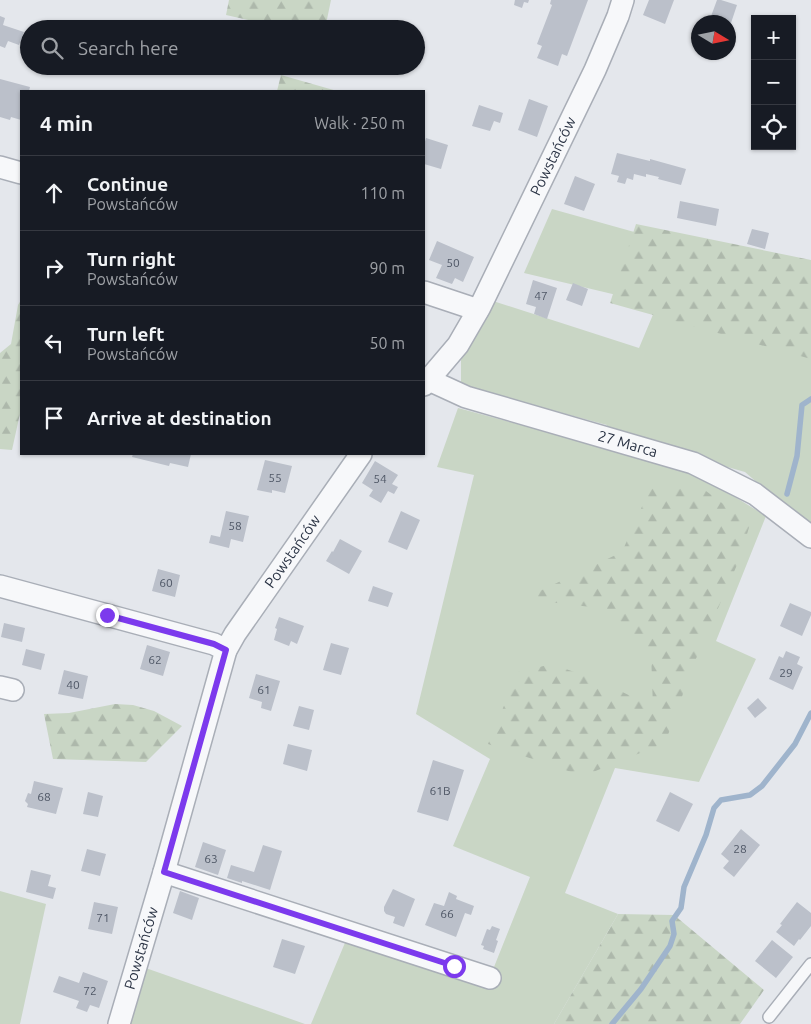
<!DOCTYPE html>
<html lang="en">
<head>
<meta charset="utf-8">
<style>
	:root { --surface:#171b24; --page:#20242c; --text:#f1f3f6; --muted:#9ea1a6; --line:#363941 }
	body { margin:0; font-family:Ubuntu,sans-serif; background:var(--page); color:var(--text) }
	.controls { position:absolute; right:15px; top:15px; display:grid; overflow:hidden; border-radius:0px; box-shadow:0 1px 4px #0004 }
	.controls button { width:45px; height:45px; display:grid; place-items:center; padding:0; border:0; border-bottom:1px solid var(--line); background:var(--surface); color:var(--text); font:25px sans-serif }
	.compass { position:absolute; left:691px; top:15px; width:45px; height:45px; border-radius:50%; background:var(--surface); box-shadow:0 1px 4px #0004; rotate:100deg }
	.stop { position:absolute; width:15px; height:15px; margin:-11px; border:4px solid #7c3aed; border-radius:50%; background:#fff }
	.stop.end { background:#7c3aed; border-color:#fff; box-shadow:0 1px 5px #0008 }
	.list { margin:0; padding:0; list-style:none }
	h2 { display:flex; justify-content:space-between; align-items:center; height:65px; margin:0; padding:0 20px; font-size:21px }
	h2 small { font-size:16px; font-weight:400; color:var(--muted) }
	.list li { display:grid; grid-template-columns:32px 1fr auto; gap:15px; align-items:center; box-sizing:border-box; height:75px; padding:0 20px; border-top:1px solid var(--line) }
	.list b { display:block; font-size:19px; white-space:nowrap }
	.list p { margin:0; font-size:16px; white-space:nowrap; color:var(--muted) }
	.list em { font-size:16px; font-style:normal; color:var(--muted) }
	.icon { flex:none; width:28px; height:28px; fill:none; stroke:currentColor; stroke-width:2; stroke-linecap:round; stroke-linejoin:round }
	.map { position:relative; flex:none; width:811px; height:1024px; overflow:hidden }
	.search { position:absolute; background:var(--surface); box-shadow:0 1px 4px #0004; left:20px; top:20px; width:405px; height:55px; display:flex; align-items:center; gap:12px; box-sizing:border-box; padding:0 18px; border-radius:28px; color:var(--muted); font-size:19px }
	.panel { position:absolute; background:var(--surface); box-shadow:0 1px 4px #0004; left:20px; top:90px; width:405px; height:365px; border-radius:0px }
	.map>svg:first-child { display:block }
	.grass { fill:#c9d6c5 }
	.forest { fill:url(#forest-firs) }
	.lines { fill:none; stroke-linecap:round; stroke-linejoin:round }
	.stream { stroke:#9fb4cc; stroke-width:5.5 }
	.building { fill:#bbc0ca }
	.service-casing { stroke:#a9aeb7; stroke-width:14 }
	.minor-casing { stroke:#a9aeb7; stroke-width:24 }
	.service { stroke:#f7f8fa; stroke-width:11 }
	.minor { stroke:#f7f8fa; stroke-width:21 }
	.route { stroke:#7c3aed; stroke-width:6 }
	.labels { text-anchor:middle; stroke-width:4; stroke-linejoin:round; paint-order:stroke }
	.number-label { font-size:12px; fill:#4f5766 }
	.street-label { font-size:15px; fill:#2b3445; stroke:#f4f6f9 }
</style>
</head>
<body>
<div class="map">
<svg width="811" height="1024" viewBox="0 0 811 1024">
	<defs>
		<pattern id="forest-firs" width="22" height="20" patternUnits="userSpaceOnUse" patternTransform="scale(1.25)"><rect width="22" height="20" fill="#c9d6c5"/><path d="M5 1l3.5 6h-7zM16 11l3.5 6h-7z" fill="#adb8ab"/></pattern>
	</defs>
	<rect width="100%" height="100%" fill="#e4e7ec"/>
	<path class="grass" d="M552 209 645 235 625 297 524 273Z
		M493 301 639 348 657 305 811 346V528L807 526 745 472 605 432 607 425 461 386V360Z
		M458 408 659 462 704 478 766 516 716 641 756 659 699 782 615 768 565 893 618 914 554 1024H311L347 938 486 987 530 877 453 846 490 759 416 714 474 475 437 467Z
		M0 891 46 904 20 1024H0Z
		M140 966 305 1024H123Z"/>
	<path class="forest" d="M229 0H331L325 29H288L226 15Z
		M281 75 337 91H277Z
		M636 224 811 260V359L610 303Z
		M21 300V409L12 450 0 449V353L11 344 18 305Z
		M698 485 750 524 740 558 695 661 665 743 583 776 488 744 518 672 552 664 602 682 653 707 651 652 608 609 523 599 622 552 651 486Z
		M115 704 133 705 154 711 182 726 146 762 53 759 44 714 69 713Z
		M618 914 674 915 764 990 740 1024H554Z"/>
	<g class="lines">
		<path class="stream" d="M787 494 797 456 802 405 811 399
			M612 1024 641 989 670 946 674 934 672 921 681 908 684 887 706 835 714 808 721 800 750 795 762 786 795 744 811 713"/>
	</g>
	<path class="building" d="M515 0H529L528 3 524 2 522 8 514 5Z
		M551 0H588L567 56 562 54 558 66 537 58 542 46 537 44 552 5 550 4Z
		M649 0H674L665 24 643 15Z
		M717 0H721L737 5 730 26 728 25V22H720L710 19Z
		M0 16 5 18 3 25 24 32 19 45 8 41 5 48 0 46Z
		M37 23 56 28V29H35Z
		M0 79 30 87 29 91H21V120L11 117 10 120 0 117Z
		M529 99 548 106 537 137 518 130Z
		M479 105 503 113 500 123 494 121 490 131 472 126Z
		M426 138 448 145 441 169 424 164V145Z
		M617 153 650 161V159L686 169 681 185 658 179 659 177 646 174V177L634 174 633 180 627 178 625 184 617 182 619 176 611 174Z
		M575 176 595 184 584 211 564 204Z
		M680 201 719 209 716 226 677 218Z
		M752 229 769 233 765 249 747 244Z
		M437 241 474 257 463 282 455 278 452 284 436 278 442 265 429 260Z
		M533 280 557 288 547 319 534 314 536 307 526 304Z
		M573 283 588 289 582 306 566 300Z
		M133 454H191L188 467 170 463 169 466 132 457Z
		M265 460 292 466 285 493 272 490V493L257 490Z
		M375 461 398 475 392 484 398 487 394 494 388 491 381 503 369 496 373 490 362 483Z
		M226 511 249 516 243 542 231 539 229 548 209 543 211 535 220 537Z
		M401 511 420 520 407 550 388 542Z
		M340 539 362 551 349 574 326 561 332 551 333 552Z
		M158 569 180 575 175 597 152 591Z
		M373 586 393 593 388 607 368 601Z
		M790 603 811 612V615L802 636 780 626Z
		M279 617 304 626 297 644 291 641 289 646 274 640 277 629 275 628Z
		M4 623 25 628 22 642 1 637Z
		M331 643 349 648 341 675 323 670Z
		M147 645 170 652 163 676 140 669Z
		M26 649 45 654 41 670 22 665Z
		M786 651 800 657 797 664 803 667 793 690 769 679 779 656 783 658Z
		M64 670 88 676 83 699 58 694Z
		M256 674 280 681 271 711 261 708 262 702 249 698Z
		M758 698 767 708 755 718 747 708Z
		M299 706 314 710 309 730 293 726Z
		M288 744 312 750 307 771 283 764Z
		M433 760 464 770 448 821 417 812Z
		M34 781 63 788 56 814 27 807 28 804 25 801 28 793 31 794Z
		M88 792 103 796 98 817 83 814Z
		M670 792 693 804 679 832 656 821Z
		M741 829 760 845 734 877 723 868 729 861 721 854Z
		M203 842 226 850 218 875 195 867Z
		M263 845 282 851 270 890 242 881V883L227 878 231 865 254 872Z
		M87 849 106 854 100 876 81 871Z
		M31 870 51 875 48 886 56 888 53 899 26 892Z
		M393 889 415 899 404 927 393 923 395 917 386 914 384 911V907Z
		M180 891 199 898 192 920 173 913Z
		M449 892 457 896 456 899 474 906 471 915 465 913 456 937 425 925 434 903 444 906Z
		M94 902 118 907 112 934 88 929Z
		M797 902 811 913V926L800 940 799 939 794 946 776 932 782 925 780 924Z
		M492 926 500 929 496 940 498 941 494 953 483 949 484 946 481 945 487 929 490 930Z
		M282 939 305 946 295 974 273 967Z
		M772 940 793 957 776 978 755 961Z
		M83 972 108 981 99 1008 90 1005 87 1012 76 1008 79 1001 53 992 59 976 79 983Z"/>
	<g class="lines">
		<g class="service-casing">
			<path id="service" d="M769 1017 811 964"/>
		</g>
		<g class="minor-casing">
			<g id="minor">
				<path d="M0 167 21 173"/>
				<path d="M424 292 478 310"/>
				<path id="s1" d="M429 380 466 397 693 463 755 494 811 537"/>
				<path id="s2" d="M424 385 458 345 480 307 595 70 618 16 623 0"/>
				<path d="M0 586 214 644 226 650"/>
				<path d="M0 687 13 690"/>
				<path d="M164 872 490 978"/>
				<path id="s3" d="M119 1024 164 872 226 650 235 634 361 454"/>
			</g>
		</g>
		<use href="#service" class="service"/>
		<use href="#minor" class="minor"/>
	</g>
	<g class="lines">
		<path class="route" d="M107 615 214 644 226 650 164 872 454 966"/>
	</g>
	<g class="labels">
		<g class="number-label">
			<text x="453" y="267">50</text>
			<text x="541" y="300">47</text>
			<text x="275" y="482">55</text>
			<text x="380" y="483">54</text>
			<text x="235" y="530">58</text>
			<text x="166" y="587">60</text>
			<text x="155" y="664">62</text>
			<text x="786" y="677">29</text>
			<text x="73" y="689">40</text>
			<text x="264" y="694">61</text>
			<text x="440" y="795">61B</text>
			<text x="44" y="801">68</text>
			<text x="740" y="853">28</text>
			<text x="211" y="863">63</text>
			<text x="447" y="918">66</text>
			<text x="103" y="922">71</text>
			<text x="90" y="995">72</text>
		</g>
		<g class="street-label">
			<text dy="5" stroke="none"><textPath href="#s2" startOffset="264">Powstańców</textPath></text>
			<text dy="5" stroke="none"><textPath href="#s1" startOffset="209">27 Marca</textPath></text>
			<text dy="5" stroke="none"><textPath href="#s3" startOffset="508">Powstańców</textPath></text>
			<text dy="5" stroke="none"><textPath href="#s3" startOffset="79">Powstańców</textPath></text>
		</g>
	</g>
</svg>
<div class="controls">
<button>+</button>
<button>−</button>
<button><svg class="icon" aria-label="locate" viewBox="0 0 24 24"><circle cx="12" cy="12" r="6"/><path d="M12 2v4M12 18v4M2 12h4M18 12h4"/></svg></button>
</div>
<svg class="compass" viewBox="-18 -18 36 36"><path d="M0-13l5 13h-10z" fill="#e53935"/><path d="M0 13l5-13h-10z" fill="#9ea1a6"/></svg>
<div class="stop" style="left:454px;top:966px"></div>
<div class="stop end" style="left:107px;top:615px"></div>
<div class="search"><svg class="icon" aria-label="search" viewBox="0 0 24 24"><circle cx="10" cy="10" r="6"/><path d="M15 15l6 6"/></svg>Search here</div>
<section class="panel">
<h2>4 min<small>Walk · 250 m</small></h2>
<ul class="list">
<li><svg class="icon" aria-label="ahead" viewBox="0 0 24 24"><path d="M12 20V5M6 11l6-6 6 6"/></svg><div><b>Continue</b><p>Powstańców</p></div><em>110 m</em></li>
<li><svg class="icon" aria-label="right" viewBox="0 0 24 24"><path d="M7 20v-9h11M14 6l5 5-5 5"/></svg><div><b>Turn right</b><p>Powstańców</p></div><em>90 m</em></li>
<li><svg class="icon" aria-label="left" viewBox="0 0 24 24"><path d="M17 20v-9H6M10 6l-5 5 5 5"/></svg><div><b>Turn left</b><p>Powstańców</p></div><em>50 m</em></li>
<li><svg class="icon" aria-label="arrive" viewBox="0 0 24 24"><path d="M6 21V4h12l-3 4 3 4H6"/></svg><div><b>Arrive at destination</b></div></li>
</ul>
</section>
</div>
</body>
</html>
